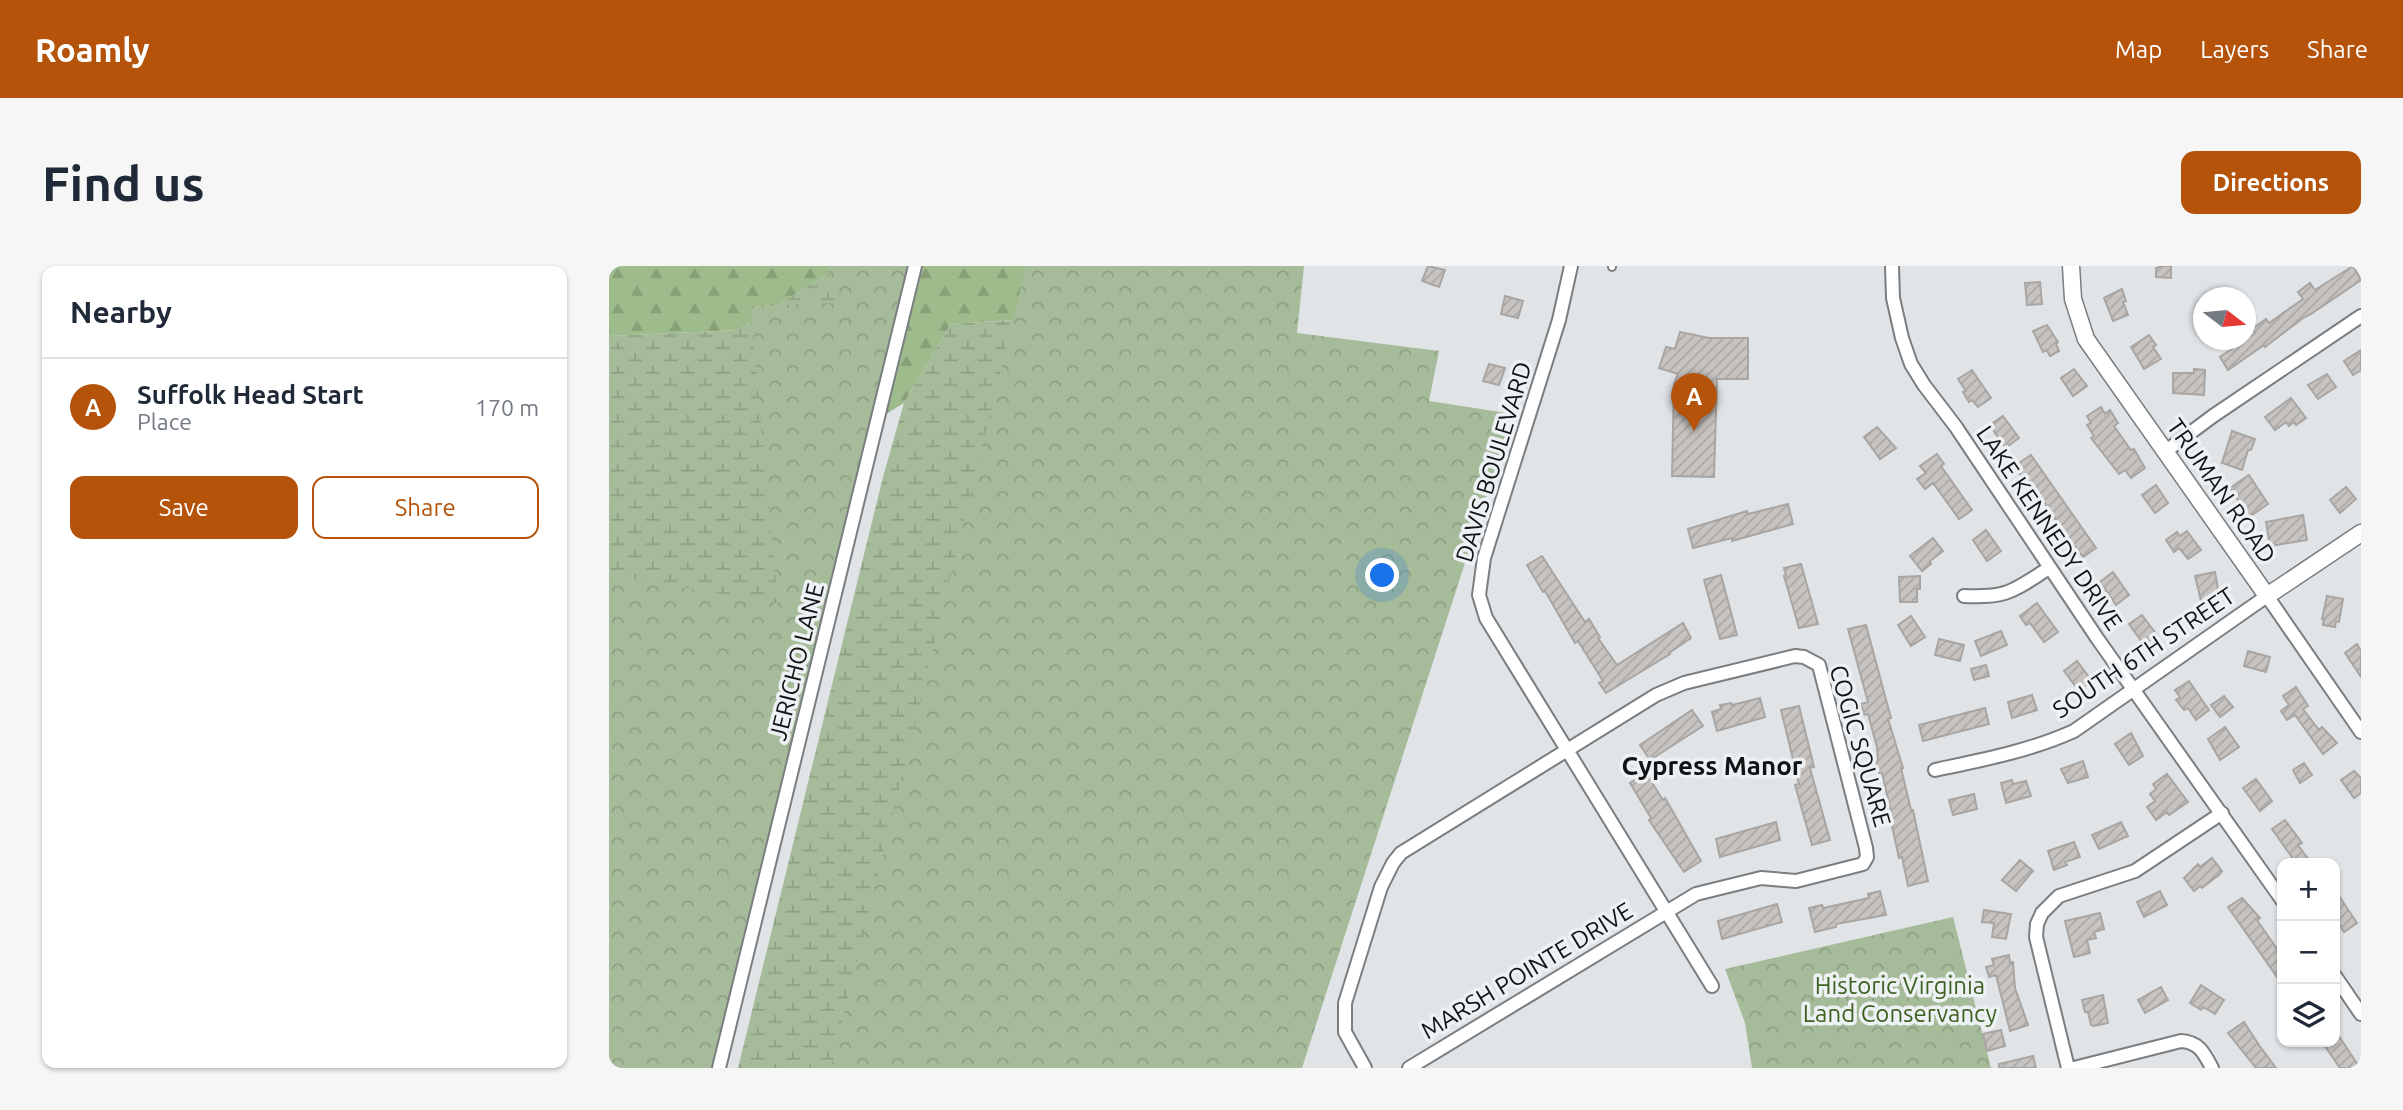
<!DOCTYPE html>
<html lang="en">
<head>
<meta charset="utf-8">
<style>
	:root { --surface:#fff; --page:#f6f6f7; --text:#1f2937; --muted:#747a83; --line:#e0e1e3; --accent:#b45309 }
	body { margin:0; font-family:Ubuntu,sans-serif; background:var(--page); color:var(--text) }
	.controls { position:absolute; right:21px; bottom:21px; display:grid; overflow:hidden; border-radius:14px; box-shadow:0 2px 5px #0004 }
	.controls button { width:63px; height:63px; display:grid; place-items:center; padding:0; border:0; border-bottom:2px solid var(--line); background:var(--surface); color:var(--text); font:35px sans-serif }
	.compass { position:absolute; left:1584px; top:21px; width:63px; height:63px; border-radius:50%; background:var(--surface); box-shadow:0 2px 5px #0004; rotate:106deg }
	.you { position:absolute; left:774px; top:310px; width:24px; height:24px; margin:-18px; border:5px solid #fff; border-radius:50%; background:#1a73e8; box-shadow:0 0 0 10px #1a73e833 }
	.badge { display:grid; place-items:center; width:46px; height:46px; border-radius:50%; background:var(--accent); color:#fff; font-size:23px; font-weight:700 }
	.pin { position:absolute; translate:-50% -58px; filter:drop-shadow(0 2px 4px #0008) }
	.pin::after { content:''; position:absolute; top:37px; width:24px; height:21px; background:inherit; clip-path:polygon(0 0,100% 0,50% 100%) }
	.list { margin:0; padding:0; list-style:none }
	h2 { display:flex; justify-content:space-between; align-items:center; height:91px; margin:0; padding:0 28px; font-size:30px }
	h2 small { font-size:23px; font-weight:400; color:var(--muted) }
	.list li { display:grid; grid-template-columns:46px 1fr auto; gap:21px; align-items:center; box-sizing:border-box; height:98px; padding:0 28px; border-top:2px solid var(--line) }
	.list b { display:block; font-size:26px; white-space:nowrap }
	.list p { margin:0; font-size:23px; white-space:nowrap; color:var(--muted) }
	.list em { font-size:23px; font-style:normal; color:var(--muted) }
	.actions { display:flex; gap:14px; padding:21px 28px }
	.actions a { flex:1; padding:16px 0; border:2px solid var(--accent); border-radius:14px; text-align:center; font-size:24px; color:var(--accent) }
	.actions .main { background:var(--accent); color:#fff }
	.icon { flex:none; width:38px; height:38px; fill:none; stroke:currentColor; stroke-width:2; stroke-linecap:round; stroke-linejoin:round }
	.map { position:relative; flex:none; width:1752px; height:802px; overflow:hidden; border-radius:14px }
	header { display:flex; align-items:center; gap:42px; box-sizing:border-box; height:98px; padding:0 35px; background:var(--accent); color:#fff }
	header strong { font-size:33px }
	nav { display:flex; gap:38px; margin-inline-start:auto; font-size:24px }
	.intro { display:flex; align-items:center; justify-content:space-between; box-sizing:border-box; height:168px; padding:0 42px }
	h1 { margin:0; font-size:49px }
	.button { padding:18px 32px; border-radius:14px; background:var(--accent); color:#fff; font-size:24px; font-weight:700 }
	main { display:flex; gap:42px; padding:0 42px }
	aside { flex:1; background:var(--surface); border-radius:14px; box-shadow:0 2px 5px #0004 }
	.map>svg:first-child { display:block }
	.forest { fill:url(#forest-firs) }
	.wetland { fill:url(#wetland-marsh) }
	.park { fill:url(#park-crowns) }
	.building { fill:url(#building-hatch); stroke:#a8a5a2; stroke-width:2 }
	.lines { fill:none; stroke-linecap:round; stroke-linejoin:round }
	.service-casing { stroke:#7a7e80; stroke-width:10 }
	.minor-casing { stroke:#7a7e80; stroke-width:16 }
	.tertiary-casing { stroke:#7a7e80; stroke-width:19 }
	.service { stroke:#fff; stroke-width:6 }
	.minor { stroke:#fff; stroke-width:12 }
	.tertiary { stroke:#fff; stroke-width:16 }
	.labels { text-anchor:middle; stroke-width:7; stroke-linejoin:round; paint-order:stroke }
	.street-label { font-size:24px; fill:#121314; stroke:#edf1f4 }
	.park-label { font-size:24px; fill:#3d6120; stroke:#edf1f4 }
	.neighbourhood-label { font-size:26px; font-weight:bold; fill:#121314; stroke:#edf1f4 }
</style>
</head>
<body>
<header>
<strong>Roamly</strong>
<nav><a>Map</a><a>Layers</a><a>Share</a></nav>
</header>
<div class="intro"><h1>Find us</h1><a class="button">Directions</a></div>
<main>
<aside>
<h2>Nearby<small></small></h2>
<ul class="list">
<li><span class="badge">A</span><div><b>Suffolk Head Start</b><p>Place</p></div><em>170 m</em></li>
</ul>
<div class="actions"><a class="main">Save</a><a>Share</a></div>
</aside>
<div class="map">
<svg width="1752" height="802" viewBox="0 0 1752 802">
	<defs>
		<pattern id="forest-firs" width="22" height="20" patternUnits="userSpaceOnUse" patternTransform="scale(1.75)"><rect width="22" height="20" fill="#9ebb8c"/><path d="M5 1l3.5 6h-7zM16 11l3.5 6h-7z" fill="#87a078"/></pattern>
		<pattern id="wetland-marsh" width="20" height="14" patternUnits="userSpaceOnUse" patternTransform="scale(1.75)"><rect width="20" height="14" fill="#a6bb99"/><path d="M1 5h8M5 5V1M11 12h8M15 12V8" fill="none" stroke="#8ea083"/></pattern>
		<pattern id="park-crowns" width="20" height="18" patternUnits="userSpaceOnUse" patternTransform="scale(1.75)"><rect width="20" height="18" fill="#a6bb99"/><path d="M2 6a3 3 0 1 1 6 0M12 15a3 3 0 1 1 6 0" fill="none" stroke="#8ea083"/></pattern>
		<pattern id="building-hatch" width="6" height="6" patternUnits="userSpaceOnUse" patternTransform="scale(1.75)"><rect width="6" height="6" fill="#c7c3c0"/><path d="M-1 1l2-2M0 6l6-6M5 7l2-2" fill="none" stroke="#aaa7a4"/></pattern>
	</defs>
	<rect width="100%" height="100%" fill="#e0e4e7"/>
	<path class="forest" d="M0 0H232L129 64 0 70Z
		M314 0H435V52L342 58 295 137 277 148Z"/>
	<path class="wetland" d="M232 0 274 63 0 802V70L129 64Z
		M435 52 608 802H129L274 211 295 137 342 58Z"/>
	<path class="park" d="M217 0H300L109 802H0V309L169 337 141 40 232 37Z
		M417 0H695L688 67 830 85 820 135 904 148 693 802H222Z
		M1344 651 1382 802H1143L1136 757 1116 703Z"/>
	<path class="building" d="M819 0 836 4 830 21 813 15Z
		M1553 0H1562V12L1547 11V2Z
		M1744 0 1752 14 1702 48 1694 52 1656 81 1655 79 1619 104 1611 91 1646 67 1643 63 1657 53 1660 57 1694 33 1689 26 1701 17 1706 24Z
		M1431 16 1433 38 1418 39 1416 17Z
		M1513 23 1517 35 1514 36 1519 49 1504 55 1495 32Z
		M896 30 914 35 909 52 892 48Z
		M1438 59 1449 76 1447 78 1450 85 1441 90 1438 84 1434 86 1424 65Z
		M1071 66 1100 72H1139V113H1108L1105 211 1063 210 1065 118 1069 108 1050 102 1057 81 1066 83Z
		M1540 69 1547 79 1544 81 1552 93 1535 103 1522 81Z
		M1752 84V104L1744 109 1735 95Z
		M880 98 896 102 890 119 874 115Z
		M1465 103 1478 120 1464 130 1452 112Z
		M1585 103 1596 104 1595 129 1564 127V107H1585Z
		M1363 104 1382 132 1369 141 1363 134 1360 136 1354 126 1357 125 1349 113Z
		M1718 108 1727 121 1709 133 1699 119Z
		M1682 132 1697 152 1687 159 1685 156 1680 160 1677 156 1666 164 1656 151Z
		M1492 141 1496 148 1501 144 1509 157 1505 160 1519 180 1522 184 1525 183 1536 202 1522 212 1516 204 1510 208 1482 172 1485 170 1478 159 1482 157 1478 150Z
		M1394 150 1410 172 1396 182 1381 159Z
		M1268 161 1287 182 1271 193 1255 171Z
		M1623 165 1646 173 1642 184H1639L1633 204 1613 197Z
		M1328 188 1335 198 1332 200 1363 244 1350 253 1324 217 1316 223 1308 213 1317 207 1311 200Z
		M1422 189 1487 282 1474 291 1446 252 1443 254 1437 245 1440 243 1416 209 1413 211 1406 200Z
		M1640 209 1659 238 1640 251 1621 222Z
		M1547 219 1559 237 1546 247 1533 229Z
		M1737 221 1747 233 1731 247 1721 234Z
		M1179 238 1184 258 1123 275V272L1084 282 1079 263 1138 245 1139 248Z
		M1694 249 1698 274 1661 280 1657 256Z
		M1377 264 1392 285 1378 295 1364 274Z
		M1578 265 1592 284 1579 293 1570 282 1565 286 1557 274 1568 266 1571 270Z
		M1324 272 1334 285 1321 295 1322 298 1313 305 1301 290Z
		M933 290 976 356 980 353 991 371 989 372 1008 399 1074 357 1082 372 1060 387 1061 388 997 427 990 417 994 415 969 375 966 377 936 325 934 326 918 299Z
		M1192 298 1209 358 1190 362 1175 310H1177L1175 302Z
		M1504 306 1520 329 1507 339 1491 316Z
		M1606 306 1611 335 1593 339 1586 310Z
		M1112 309 1128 369 1111 373 1095 314Z
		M1311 310V323H1308V336H1291L1290 311Z
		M1718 330 1734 333 1730 356 1727 355 1726 361 1714 359 1715 353H1713Z
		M1428 337 1449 366 1435 376 1421 357 1417 359 1411 350Z
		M1533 349 1548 369 1535 379 1520 358Z
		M1302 350 1316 371 1302 380 1289 359Z
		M1257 359 1282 452 1279 453 1294 502H1292L1302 544H1304L1319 615 1299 620 1293 591 1290 592 1283 560 1285 559 1273 507H1270L1267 496 1269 495 1268 481 1259 448 1255 449 1252 438 1259 436 1239 363Z
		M1392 365 1398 379 1372 390 1366 375Z
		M1330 373 1355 379 1351 395 1326 389Z
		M1748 378 1752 385V411L1736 387Z
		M1639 385 1661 391 1657 406 1635 400Z
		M1468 395 1483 415 1470 425 1455 405Z
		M1377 399 1380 410 1365 414 1362 403Z
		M1580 415 1600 444 1587 454 1579 442 1575 444 1567 434 1571 431 1566 424Z
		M1687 421 1699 440 1694 443 1710 464 1713 461 1728 477 1714 488 1686 449 1678 454 1672 445 1680 439 1674 430Z
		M1423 429 1428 444 1403 452 1399 436Z
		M1615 430 1624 441 1611 451 1602 439Z
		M1151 432 1156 451 1108 465 1103 446 1112 443 1111 439 1122 437 1123 439Z
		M1190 440 1205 501 1201 502 1221 574 1203 579 1186 519 1190 518 1172 444Z
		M1376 442 1380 458 1314 475 1310 459Z
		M1083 444 1094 460 1041 494 1031 479Z
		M1616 461 1630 481 1611 494 1599 473Z
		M1522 467 1534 490 1520 499 1506 478Z
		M1474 495 1479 511 1459 517 1452 503Z
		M1695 497 1703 509 1691 517 1684 504Z
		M1745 505 1752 512V527L1745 532 1732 514Z
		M1037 507 1054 534 1056 532 1092 595 1075 606 1040 554 1042 552 1021 517Z
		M1558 508 1579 536 1560 549 1558 546 1547 554 1538 541 1546 535 1541 528 1547 523 1544 518Z
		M1647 513 1663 535 1651 545 1634 522Z
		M1403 514 1404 518 1417 515 1422 530 1397 537 1392 517Z
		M1365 528 1368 543 1344 549 1340 534Z
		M1676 554 1693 577 1689 579 1702 597H1687L1663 563Z
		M1167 556 1171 574 1111 591 1107 573Z
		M1512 556 1519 570 1490 583 1483 569Z
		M1465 576 1471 591 1456 596 1458 599 1445 604 1439 585Z
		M1603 592 1613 605 1611 608 1593 622 1591 620 1585 625 1575 612 1589 598 1591 601Z
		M1411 594 1424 605 1407 625 1393 614Z
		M1726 624 1748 657 1735 666 1730 658 1726 661Z
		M1271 625 1277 649 1227 658V661L1206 666 1200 642 1213 639 1214 642 1260 632 1259 628Z
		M1551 625 1558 639 1535 651 1528 636Z
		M1633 632 1651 652 1648 654 1673 690V718L1619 641Z
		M1168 638 1173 656 1113 673 1109 655Z
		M1375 644 1402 648 1397 673 1383 671 1385 657 1373 656Z
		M1491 647 1495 663 1485 666 1487 672 1478 674 1481 687 1465 691 1456 655Z
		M1400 689 1401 697 1404 696 1406 722 1419 759 1401 765 1387 709 1380 711 1377 701 1385 699 1383 693Z
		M1592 719 1615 734 1606 748 1594 741 1592 744 1581 737Z
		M1552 721 1559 734 1536 747 1529 734Z
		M1494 729 1499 757 1485 760 1482 759 1479 746H1476L1473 734Z
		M1635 756 1650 779 1667 802H1647L1619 767Z
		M1392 764 1396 780 1378 785 1374 768Z
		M1726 764 1751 802H1731L1713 776H1726Z
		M1424 790 1427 802H1390V798Z"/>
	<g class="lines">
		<g class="service-casing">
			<path id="service" d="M1003 1V0"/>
		</g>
		<g class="minor-casing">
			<path id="minor" d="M962 0 950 54 875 292 870 329 877 352 1103 720
				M1283 0 1284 32 1293 72 1302 98 1315 119 1347 161 1488 372 1673 634
				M1557 185 1604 150 1752 50
				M1355 330C1399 332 1404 325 1440 302
				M1326 504C1373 494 1421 485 1465 465L1658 330 1752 466
				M1726 710 1752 748
				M110 802 306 0
				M756 802 736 766V737L772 621 784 597 792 587 1047 429 1075 417 1186 390 1195 391 1210 399 1257 582 1258 591 1254 598 1187 615 1152 612 1087 628 800 802
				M1459 802 1427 671 1428 658 1433 647 1450 630 1526 605 1613 547
				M1465 802 1572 775C1590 776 1595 787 1603 802"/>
		</g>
		<g class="tertiary-casing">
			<path id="tertiary" d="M1462 0 1464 33 1477 73 1658 330 1752 267"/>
		</g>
		<use href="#service" class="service"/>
		<use href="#minor" class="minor"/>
		<use href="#tertiary" class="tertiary"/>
	</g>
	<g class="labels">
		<g class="street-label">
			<text transform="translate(885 196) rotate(-73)" y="8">DAVIS BOULEVARD</text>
			<text transform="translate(1612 225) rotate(55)" y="8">TRUMAN ROAD</text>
			<text transform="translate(1440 262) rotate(56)" y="8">LAKE KENNEDY DRIVE</text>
			<text transform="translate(1535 387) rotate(-34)" y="8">SOUTH 6TH STREET</text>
			<text transform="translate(188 396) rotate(-76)" y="8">JERICHO LANE</text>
			<text transform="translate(1251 480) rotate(74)" y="8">COGIC SQUARE</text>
			<text transform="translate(918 705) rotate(-31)" y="8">MARSH POINTE DRIVE</text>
		</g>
		<g class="park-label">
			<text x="1291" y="728">Historic Virginia<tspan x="1291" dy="28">Land Conservancy</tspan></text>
		</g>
		<g class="neighbourhood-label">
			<text x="1103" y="509">Cypress Manor</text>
		</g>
	</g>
</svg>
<div class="controls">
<button>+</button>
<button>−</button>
<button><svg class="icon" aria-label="layers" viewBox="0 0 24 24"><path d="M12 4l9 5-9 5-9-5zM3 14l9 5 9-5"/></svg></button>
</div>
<svg class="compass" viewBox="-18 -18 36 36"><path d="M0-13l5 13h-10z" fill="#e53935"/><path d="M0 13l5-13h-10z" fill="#747a83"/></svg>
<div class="you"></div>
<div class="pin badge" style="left:1085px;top:165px">A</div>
</div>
</main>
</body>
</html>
